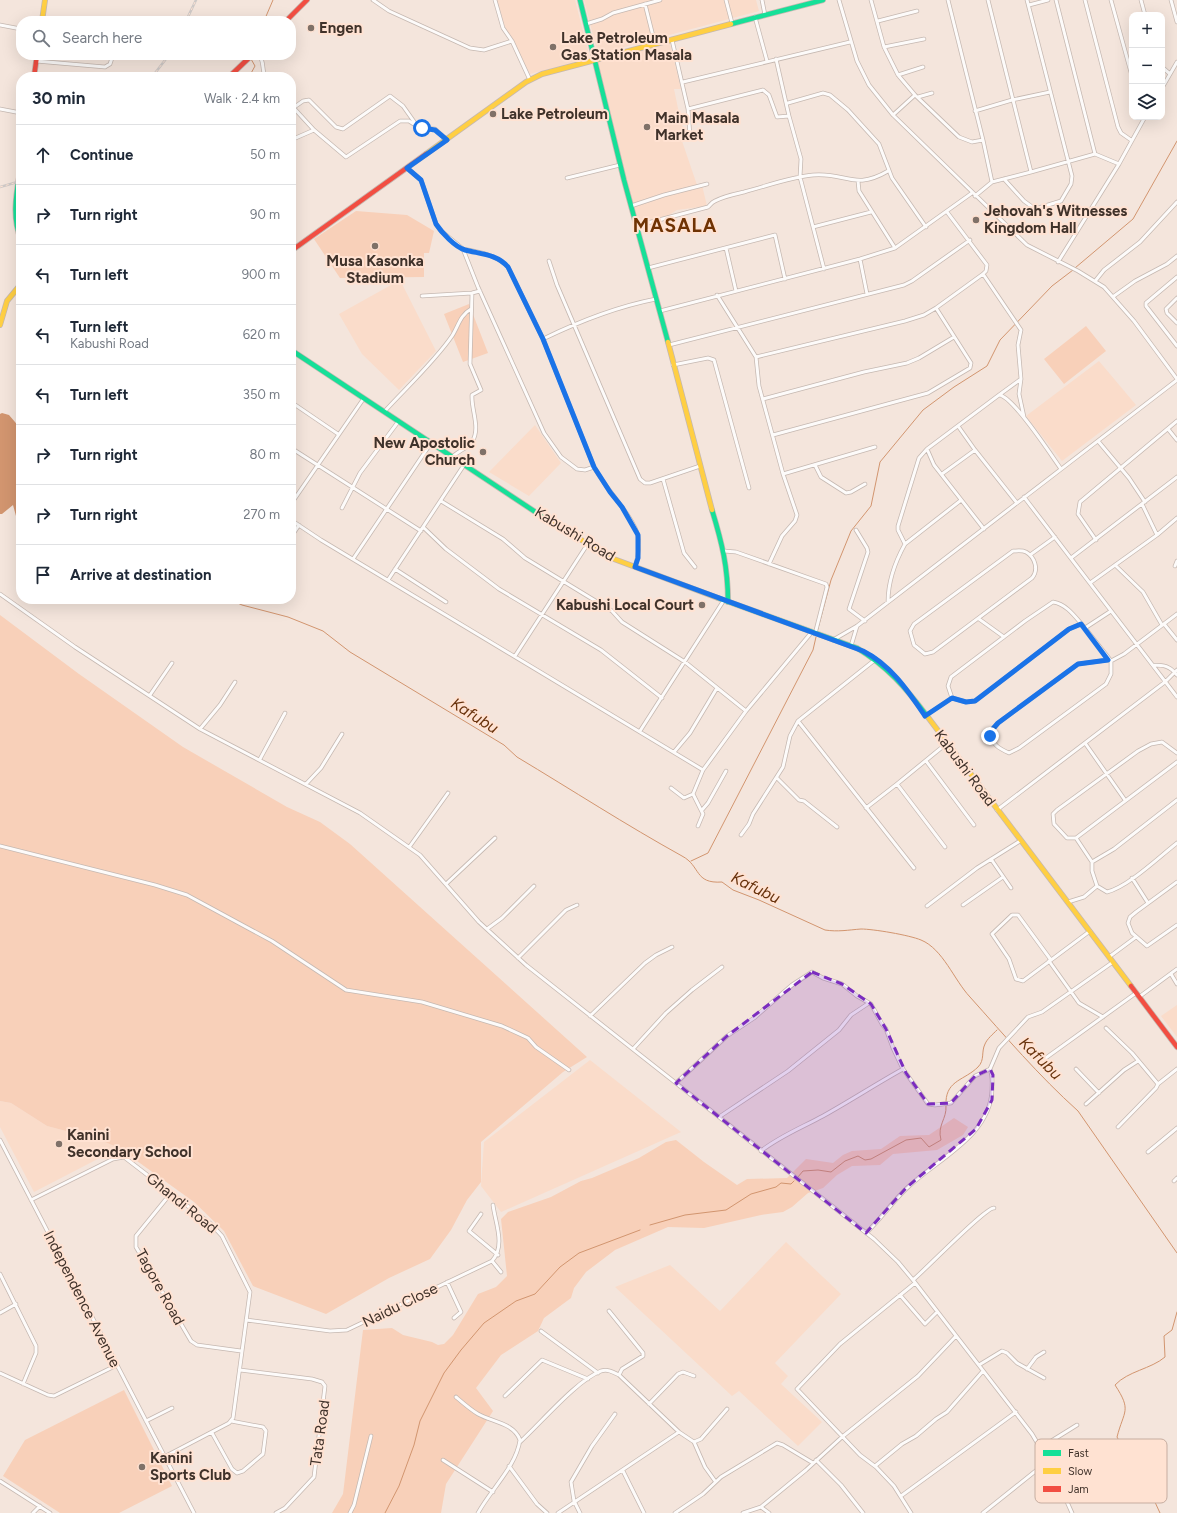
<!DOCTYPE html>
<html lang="en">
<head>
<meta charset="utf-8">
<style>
	:root { --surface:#fff; --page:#f6f6f7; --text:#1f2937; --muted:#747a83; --line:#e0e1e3 }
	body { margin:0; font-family:Figtree,sans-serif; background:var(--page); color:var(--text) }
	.controls { position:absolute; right:12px; top:12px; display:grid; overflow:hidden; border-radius:8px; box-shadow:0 4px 16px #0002 }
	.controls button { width:36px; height:36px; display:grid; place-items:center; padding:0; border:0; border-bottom:1px solid var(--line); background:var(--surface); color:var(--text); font:20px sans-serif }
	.stop { position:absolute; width:12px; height:12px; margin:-9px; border:3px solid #1a73e8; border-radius:50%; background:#fff }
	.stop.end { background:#1a73e8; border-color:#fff; box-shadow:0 1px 4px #0008 }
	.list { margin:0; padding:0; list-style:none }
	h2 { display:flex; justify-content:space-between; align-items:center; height:52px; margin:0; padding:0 16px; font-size:17px }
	h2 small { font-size:13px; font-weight:400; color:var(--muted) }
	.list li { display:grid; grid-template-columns:26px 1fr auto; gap:12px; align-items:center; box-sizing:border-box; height:60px; padding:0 16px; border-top:1px solid var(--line) }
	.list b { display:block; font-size:15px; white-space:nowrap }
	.list p { margin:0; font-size:13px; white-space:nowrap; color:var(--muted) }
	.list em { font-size:13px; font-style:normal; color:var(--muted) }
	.icon { flex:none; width:22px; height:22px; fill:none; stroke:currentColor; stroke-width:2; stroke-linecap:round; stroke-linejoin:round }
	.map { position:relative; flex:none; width:1177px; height:1513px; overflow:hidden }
	.search { position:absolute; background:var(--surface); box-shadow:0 4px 16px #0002; left:16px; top:16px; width:280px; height:44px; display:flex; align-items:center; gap:10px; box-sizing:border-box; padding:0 14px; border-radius:16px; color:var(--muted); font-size:15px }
	.panel { position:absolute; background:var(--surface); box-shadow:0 4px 16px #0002; left:16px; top:72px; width:280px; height:532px; border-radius:16px }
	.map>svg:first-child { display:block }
	.built { fill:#fadcca }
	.green { fill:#f8d0b9 }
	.water { fill:#d2956f }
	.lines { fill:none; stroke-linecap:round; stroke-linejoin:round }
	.stream { stroke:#d2956f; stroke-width:1 }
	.street-casing { stroke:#c5b8b1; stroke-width:4.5 }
	.fast-casing { stroke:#c5b8b1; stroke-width:6 }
	.slow-casing { stroke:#c5b8b1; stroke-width:6 }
	.jam-casing { stroke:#c5b8b1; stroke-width:6 }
	.street { stroke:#fdfbfa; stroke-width:3 }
	.fast { stroke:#16e098; stroke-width:4.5 }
	.slow { stroke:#ffcf43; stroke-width:4.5 }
	.jam { stroke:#f24e42; stroke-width:4.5 }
	.rail-casing { stroke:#cec9c7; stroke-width:2.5 }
	.rail { stroke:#ffe2d2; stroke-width:1; stroke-dasharray:3; stroke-linecap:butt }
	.route { stroke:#1a73e8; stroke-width:5 }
	.marked { fill:#7b2cbf; fill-opacity:0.2; stroke:#7b2cbf; stroke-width:3; stroke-dasharray:8 5; stroke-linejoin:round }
	.poi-dot { fill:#7f7168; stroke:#ffe2d2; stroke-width:1.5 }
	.labels { text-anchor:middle; stroke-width:4; stroke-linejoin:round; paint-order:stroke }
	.poi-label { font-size:15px; font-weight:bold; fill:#40322a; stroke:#ffe2d2; text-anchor:start }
	.street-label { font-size:15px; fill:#40322a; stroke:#ffe2d2 }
	.water-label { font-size:16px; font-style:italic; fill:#69330d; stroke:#ffe2d2 }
	.district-label { font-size:19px; font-weight:bold; letter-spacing:1px; fill:#6f3304; stroke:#ffe2d2 }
	.key { fill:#ffe2d2; stroke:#c6ada0; stroke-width:1 }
	.key-label { font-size:11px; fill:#40322a }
</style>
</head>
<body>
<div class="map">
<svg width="1177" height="1513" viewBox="0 0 1177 1513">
	<rect width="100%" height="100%" fill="#f4e5dc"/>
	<path class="built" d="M497 0H575L590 58 530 74 505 27Z
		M584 0H756L759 11 598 54Z
		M669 39 681 89H674L681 123 689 139 682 141 697 185H702L707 206 677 210 664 218 640 222 634 220 595 60Z
		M400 280 436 351 399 390 362 354 339 314Z
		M1099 361 1136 405 1062 461 1026 416Z
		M535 425 561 463 529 496 489 472Z
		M1177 1005V1037L1161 1016Z
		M590 1060 681 1132 501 1212 481 1186 484 1142Z
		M0 1101 11 1103 47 1126 100 1140 119 1148 34 1192 0 1127Z
		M786 1242 841 1294 775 1363 788 1376 781 1384 822 1422 798 1446 739 1391 732 1396 615 1287 670 1265 720 1311Z"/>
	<path class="green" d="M356 211 407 215 434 231 429 253H424V277L340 278 314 239Z
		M469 304 488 353 463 362 444 314Z
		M1086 326 1106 351 1064 384 1044 359Z
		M0 615 79 674 183 747 287 807 320 822 350 844 587 1057 563 1072 481 1142V1182L467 1200 451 1230 430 1259 389 1278 326 1314 253 1286 224 1231 194 1202 119 1148 100 1140 47 1126 11 1103 0 1101Z
		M954 1118 968 1127 963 1135 937 1150 893 1154 880 1165 852 1166 837 1175 823 1188 808 1193 792 1207 783 1212 761 1215 704 1228 668 1227 615 1250 586 1272 574 1288 571 1298 544 1318 538 1331 501 1355 476 1388 493 1411 446 1484 441 1513H332L343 1494 363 1330 392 1328 403 1335 432 1342 438 1345 444 1344 453 1335 478 1294 496 1287 507 1276 501 1219 508 1212 551 1197 581 1181 592 1178 639 1158 666 1142 676 1140 704 1162 737 1185 747 1179 787 1178 806 1159 833 1163 843 1155 852 1151 881 1149 900 1136 929 1135Z
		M124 1390 172 1486 119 1513H60L3 1476 25 1440Z"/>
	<path class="water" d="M2 413 9 415 21 429V519L16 516 13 505 2 514H0V414Z"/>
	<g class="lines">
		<path class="stream" d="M264 21 273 0
			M249 77 255 66 251 59
			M1075 268 1133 219 1177 141
			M229 599 242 605 288 617 323 631 350 652 504 745 517 757C572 790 626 825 682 856 701 866 694 884 722 882L733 890 759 900 825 930C838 932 848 930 861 929 873 929 909 935 921 940 943 949 954 980 970 997 1005 1036 1039 1076 1078 1111L1177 1253
			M817 632 831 580 851 531 871 506 880 462 923 410 954 387 987 366 1000 340 1052 286 1073 270
			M691 861 708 853 813 650 816 637
			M946 1101C947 1080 965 1080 978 1067 985 1060 981 1052 985 1044 987 1039 993 1034 997 1030
			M798 1177 803 1171 818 1170 831 1172 845 1161 858 1156 865 1160 871 1159 906 1140 921 1138 929 1147 941 1140C937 1125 947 1119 946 1106
			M650 1225 685 1215 726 1210 751 1194 776 1187 781 1183 791 1184 794 1181
			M385 1513 399 1486 414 1445 420 1421 444 1373 461 1350 484 1323 516 1301 535 1294 560 1267 579 1253 640 1230
			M1160 1513 1154 1500 1151 1473 1148 1463 1140 1455 1124 1450 1117 1437C1124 1410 1132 1411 1115 1385 1128 1371 1151 1369 1165 1357L1164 1336 1172 1330 1177 1312"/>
		<g class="street-casing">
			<path id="street" d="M373 0 389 11 470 48 484 50 512 41
				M495 0 503 28 512 41 530 80
				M726 0 732 23
				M762 0 765 15
				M839 0 857 61 869 85 893 115 1027 245 1078 271 1104 287 1134 321 1177 379
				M871 0 884 47 898 75 915 95 959 137 972 142 983 140 992 182
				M948 0 983 140
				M1056 0 1095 154
				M1085 0 1118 127 1121 133 1131 140
				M1111 0 1132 76
				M1141 0 1145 15
				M1171 0 1177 22
				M645 4 655 44
				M1029 5 1048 0
				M755 17 767 61
				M99 19 114 21
				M878 21 917 11
				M586 24 602 19 613 13 660 0
				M0 25 21 29
				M672 40 688 109 690 136
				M884 47 924 39
				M259 55C265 62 261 71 266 77
				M36 61 105 67 110 64 113 55
				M1162 67 1170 74
				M898 75 923 67
				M683 82 850 42
				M1162 88 1177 62
				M918 97 932 93
				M788 103 823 93 830 95 848 110 879 144 892 178 926 227
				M291 105 314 130 346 157 400 121H409L420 128 435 129 447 140
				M293 108 303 101 309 100 336 127 343 129 390 96 403 106 415 123
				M0 109 21 113
				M688 109 763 90 769 95 777 117 789 116 776 59
				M975 111 1012 100 1050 92
				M893 115 915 95
				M789 116 801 159 800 177 824 269
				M291 140 314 130
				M407 168 421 180 436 224 440 230 463 249 478 287 544 433 561 457 577 469 585 470 594 467 543 339 508 267C497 255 479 252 463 249
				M1031 172 1095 154 1119 164
				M567 178 620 165
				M1004 179 1024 201 1035 209 1061 201 1071 184 1072 176 1027 0
				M858 181 859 191 895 248
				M975 196 992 182 1031 172 988 0
				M631 206 664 195 707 184
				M636 226 708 207C710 205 712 202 715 201 724 196 735 194 744 192 767 186 790 177 813 175 846 172 854 191 888 171
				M813 227 871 212
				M726 248 736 291
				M860 259 867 294
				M549 261 557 285 640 479 645 483H650L700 466
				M1058 262 1119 164 1145 117
				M648 268 775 235 785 279
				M983 274 1021 330 1018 345 1021 379 1019 394 1024 417
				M1177 277 1146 303V306L1177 346
				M1096 280 1104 270 1140 242 1177 202
				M717 295 756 357 759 386 783 474 797 515 795 521 782 536 769 564
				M422 296 472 293 480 291
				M1114 296 1135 281 1167 264 1177 256
				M1177 298 1166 309 1167 313 1177 323
				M660 311 860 259 895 248 972 193
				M543 339C580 321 615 307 656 299
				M669 345 904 285 912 281 970 240
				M756 357 905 321 924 315 936 308 983 274 986 271 987 265 947 212
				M673 365 708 358 714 360 749 488
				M999 395 1021 379
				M763 399 864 372 907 363 919 358 954 337
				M291 402 338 434
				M384 412C405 389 435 361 452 336 458 327 460 315 471 309
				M958 426 975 450 1017 503
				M1168 429 1177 440
				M773 435 928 393 970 368 971 363 936 308
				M1098 441 1129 478 1145 502
				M291 448 421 531
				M927 449 934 465 984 529
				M452 457C458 451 468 448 472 442 481 428 471 410 472 395L481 390 470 364 472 293
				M815 465 821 477 846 493 851 492 865 484
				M594 467C604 487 634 517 638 536 640 546 638 557 635 567
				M783 474 875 447
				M942 474 975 450
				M663 479 684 553 695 567
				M1024 497 1177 697
				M441 501 503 539 525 558 612 611 622 622 685 662 746 711
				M291 504 364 398
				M1142 504 1157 535
				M342 508 360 473 398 422
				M291 520 321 540 703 770 746 711 811 633
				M423 527 446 549 499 589 601 650 662 698
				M856 530 867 548 868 552 849 609 865 621
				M291 537 299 525
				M1096 540 1078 514 1080 502 1177 421
				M905 544 960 501
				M724 551 736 552 826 584 827 587 815 634
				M1013 551C1017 551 1022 550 1026 552 1035 557 1039 570 1032 578L933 652 925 654 914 645 910 631 914 624Z
				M1030 555 1055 537
				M1071 558 1177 477
				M353 559 431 443
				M1115 565 1143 592 1162 625
				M1175 566 1177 561
				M395 569 446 602
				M388 580 464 465
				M1090 583 1157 535 1177 518
				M0 594 75 647 200 729 360 813 420 855 479 922 526 965 874 1239 898 1262 913 1280 1032 1434 1051 1466 1072 1513
				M888 602C888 581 895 562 905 544L898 530V526L919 458 927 449 999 395C1013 396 1051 455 1061 469
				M979 619 1004 637
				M1081 624 1069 629 975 701 966 702 952 698 948 686 951 677 1025 621 1053 602C1067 604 1076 618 1085 628L1111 661 1124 654 1177 614
				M1164 624 1177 640
				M1085 628 1111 611
				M833 640 857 626 1177 380
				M851 646 857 626
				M515 656 587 545
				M876 659 798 721 914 868
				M1108 660 1078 664 998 723 990 733C991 744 1000 749 1009 753L1019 748 1106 684 1111 674V661
				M1153 665C1164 665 1170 666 1177 675
				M150 695 172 663
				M925 716 952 698
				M200 729 220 705 235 682
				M640 731 724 600
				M1085 743 1125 800
				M674 752 690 733 717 688
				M1177 753 1162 742 1151 744 1138 751 1057 810 1053 814 1054 824 1067 838H1076L1177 762
				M260 759 285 713
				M926 761 974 825
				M777 778 799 800 804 801 837 827
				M306 784 321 768 342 734
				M671 788 684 798 693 794
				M866 808 897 784
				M702 810 708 803 726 771
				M997 810 1165 682 1177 670
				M698 826 703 814 693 794 703 770
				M741 835 749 824 753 814 783 767 790 736 798 721
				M1076 838 1092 862V871L1097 886 1107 892C1128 887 1159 857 1177 843
				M0 846 155 885 187 895 272 941 346 990 422 1002 502 1026 528 1038 536 1047 569 1070
				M410 846 448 793
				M945 847 897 784 946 744
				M991 859 1011 888
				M1092 862 1114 849 1177 800
				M1132 878 1148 903
				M1177 882 1136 912 1130 917 1128 923 1132 933 1147 946 1177 925
				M446 884 495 838
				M1068 902 1084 897 1097 886
				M963 905 1003 877
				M927 906 977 868 1020 841
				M487 929 502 918 534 886
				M1109 957 1136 937
				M518 958 566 910 577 905
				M1051 960 1018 915H1012L992 934 1009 959 1016 979 1023 981 1090 931
				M1049 961 1079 1003 1103 1017
				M1171 974 1177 984
				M1139 997 1177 969
				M590 1016 645 963 656 955 672 947
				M1106 1028 1132 1053 1158 1084
				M633 1049 666 1013 692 990 722 967
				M1043 1060 1136 993
				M1076 1069 1099 1093
				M676 1083 727 1036 754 1018 792 985 812 972 823 978 842 984 857 996 871 1004 882 1024 886 1029 893 1048 903 1069
				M1086 1104 1124 1070 1138 1061
				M719 1117 788 1071 839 1030 851 1015 869 1003
				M1118 1127 1156 1088 1158 1084 1177 1069
				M0 1140 194 1513
				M761 1151C780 1136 803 1127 823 1116 850 1101 876 1084 903 1069L928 1104 935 1105 951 1103 975 1076 990 1069 999 1048 1028 1017 1042 1012 1113 962
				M1148 1152 1177 1128
				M1174 1181 1177 1178
				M171 1193 136 1236V1247L191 1341 197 1345 241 1351
				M31 1200 113 1159 124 1157 211 1224 222 1236 250 1292 233 1418 229 1423 164 1457
				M481 1214 469 1231 498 1255
				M866 1233C881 1219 892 1202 907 1188 937 1159 991 1136 992 1089 992 1081 993 1076 990 1069
				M492 1261 501 1272
				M0 1274 36 1346V1353L23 1384
				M913 1280C925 1270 986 1207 994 1208
				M447 1282 461 1312 454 1318
				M900 1295 925 1324 937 1312
				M609 1311 643 1353V1356L622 1369 619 1375
				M0 1313 16 1304
				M246 1320 330 1331 347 1330 492 1261C506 1246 495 1222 493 1205
				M541 1331 598 1373
				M979 1365 1002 1351 1007 1353 1017 1363 1044 1378
				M1027 1369 1036 1357 1044 1352
				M240 1370 312 1379 322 1382 325 1386 314 1477 285 1508 276 1513
				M0 1373 48 1395 54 1396 117 1365
				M505 1396 542 1360 588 1379
				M456 1397C463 1403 471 1410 478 1414 492 1422 514 1423 520 1440 516 1467 491 1489 478 1513
				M649 1404 678 1374 683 1372 694 1376
				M146 1421 172 1408
				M212 1433 232 1469 237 1473 243 1471 263 1454 266 1431 263 1427 231 1421
				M520 1442C541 1423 577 1380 601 1371 608 1369 613 1372 619 1375L679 1432 694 1442 705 1467 715 1481
				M694 1442 701 1439 727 1409
				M1040 1448 1077 1425
				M443 1460 493 1492
				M816 1460 841 1485 863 1513
				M509 1466 537 1504 547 1513
				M875 1466 902 1444 916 1436 936 1419 947 1412 983 1371
				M623 1471 644 1513
				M0 1481 50 1513
				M901 1496 1016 1412
				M761 1507 769 1513
				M33 1513 40 1506
				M350 1513 354 1505 371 1436
				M558 1513 679 1432
				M580 1513 574 1501 571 1482 592 1446 615 1414
				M675 1513 703 1494 721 1477 777 1443 783 1445 813 1463
				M743 1513 761 1507 806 1470 842 1437 918 1376 956 1336
				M911 1513 894 1486 876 1467 860 1455 797 1389 840 1344 915 1283
				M983 1513 1048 1461"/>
		</g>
		<g class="fast-casing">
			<path id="fast" d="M580 0 624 180 668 342
				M731 24 823 0
				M21 165C17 191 11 215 21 240
				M291 350 549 521
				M712 510C722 543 728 567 728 602
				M718 598 857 648C887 666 906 688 927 716"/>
		</g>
		<g class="slow-casing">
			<path id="slow" d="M42 21 45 0
				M426 154 526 82 542 74 731 24
				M0 325 7 301 21 284
				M668 342 712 510
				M549 521 614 559 718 598
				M927 716 1131 986"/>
		</g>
		<g class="jam-casing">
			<path id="jam" d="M286 21 307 0
				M34 77 37 55
				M229 77 252 55
				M291 251 426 154
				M1131 986 1177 1047"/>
		</g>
		<use href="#street" class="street"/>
		<use href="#fast" class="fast"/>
		<use href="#slow" class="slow"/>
		<use href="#jam" class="jam"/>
		<g class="rail-casing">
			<path id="rail" d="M186 21 196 0
				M152 77 169 55
				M0 187 21 181"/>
		</g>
		<use href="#rail" class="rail"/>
	</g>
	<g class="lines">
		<path class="route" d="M422 128 435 130 447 140 407 168 421 180 436 224C442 233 455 247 465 250 480 254 497 254 508 267L543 339 594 467 610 492 622 507 638 535V558L635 567 863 651C891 665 908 691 925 716L952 698 966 702 975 701 1069 629 1081 624 1108 660 1078 664 998 723 991 731 990 736"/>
	</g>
	<path class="marked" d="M812 972 842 984 871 1004 886 1029 906 1073 928 1104 951 1103 975 1076 990 1069 993 1075 992 1100 976 1129 906 1188 866 1233 676 1083 727 1036Z"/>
	<g class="poi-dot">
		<circle cx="311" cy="28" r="4"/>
		<circle cx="553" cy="47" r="4"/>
		<circle cx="493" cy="114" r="4"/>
		<circle cx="647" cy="127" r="4"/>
		<circle cx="976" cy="220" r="4"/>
		<circle cx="375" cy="246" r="4"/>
		<circle cx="483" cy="452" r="4"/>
		<circle cx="702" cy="605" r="4"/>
		<circle cx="59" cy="1144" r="4"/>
		<circle cx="142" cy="1467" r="4"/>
	</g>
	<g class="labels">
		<g class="poi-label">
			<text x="319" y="33">Engen</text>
			<text x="561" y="43">Lake Petroleum<tspan x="561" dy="17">Gas Station Masala</tspan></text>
			<text x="501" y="119">Lake Petroleum</text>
			<text x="655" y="123">Main Masala<tspan x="655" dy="17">Market</tspan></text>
			<text x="984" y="216">Jehovah's Witnesses<tspan x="984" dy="17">Kingdom Hall</tspan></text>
			<text x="375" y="266" text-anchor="middle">Musa Kasonka<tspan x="375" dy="17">Stadium</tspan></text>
			<text x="475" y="448" text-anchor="end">New Apostolic<tspan x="475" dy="17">Church</tspan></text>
			<text x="694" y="610" text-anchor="end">Kabushi Local Court</text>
			<text x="67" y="1140">Kanini<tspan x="67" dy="17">Secondary School</tspan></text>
			<text x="150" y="1463">Kanini<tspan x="150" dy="17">Sports Club</tspan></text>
		</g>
		<g class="street-label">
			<text transform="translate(575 534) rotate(31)" y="5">Kabushi Road</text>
			<text transform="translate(965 768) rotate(53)" y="5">Kabushi Road</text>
			<text transform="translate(182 1203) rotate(39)" y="5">Ghandi Road</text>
			<text transform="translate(160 1287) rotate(61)" y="5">Tagore Road</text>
			<text transform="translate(82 1299) rotate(63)" y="5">Independence Avenue</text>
			<text transform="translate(400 1305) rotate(-26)" y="5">Naidu Close</text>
			<text transform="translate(320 1433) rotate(-82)" y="5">Tata Road</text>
		</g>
		<g class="water-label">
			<text transform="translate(475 715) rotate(32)" y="6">Kafubu</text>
			<text transform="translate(756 887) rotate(26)" y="6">Kafubu</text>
			<text transform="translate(1041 1058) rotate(45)" y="6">Kafubu</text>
		</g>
		<g class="district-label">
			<text x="675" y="232">MASALA</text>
		</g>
	</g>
	<rect x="1035" y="1439" width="132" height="64" rx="6" class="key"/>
	<rect x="1043" y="1450" width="18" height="6" fill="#16e098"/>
	<rect x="1043" y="1468" width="18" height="6" fill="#ffcf43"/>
	<rect x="1043" y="1486" width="18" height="6" fill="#f24e42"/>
	<g class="key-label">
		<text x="1068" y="1457">Fast</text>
		<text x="1068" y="1475">Slow</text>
		<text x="1068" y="1493">Jam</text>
	</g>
</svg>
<div class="controls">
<button>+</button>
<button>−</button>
<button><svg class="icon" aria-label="layers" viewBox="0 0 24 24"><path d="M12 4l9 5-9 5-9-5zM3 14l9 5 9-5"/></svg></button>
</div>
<div class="stop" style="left:422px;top:128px"></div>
<div class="stop end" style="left:990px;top:736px"></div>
<div class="search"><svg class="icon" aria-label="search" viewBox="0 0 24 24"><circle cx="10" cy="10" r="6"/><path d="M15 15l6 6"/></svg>Search here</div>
<section class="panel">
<h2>30 min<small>Walk · 2.4 km</small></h2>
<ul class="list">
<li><svg class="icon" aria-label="ahead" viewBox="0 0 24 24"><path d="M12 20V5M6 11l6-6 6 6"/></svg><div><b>Continue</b></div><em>50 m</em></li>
<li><svg class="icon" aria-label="right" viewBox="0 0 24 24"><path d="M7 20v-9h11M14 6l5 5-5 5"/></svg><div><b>Turn right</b></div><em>90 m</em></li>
<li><svg class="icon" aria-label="left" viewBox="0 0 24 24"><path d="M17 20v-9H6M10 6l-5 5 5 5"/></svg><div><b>Turn left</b></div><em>900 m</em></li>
<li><svg class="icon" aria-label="left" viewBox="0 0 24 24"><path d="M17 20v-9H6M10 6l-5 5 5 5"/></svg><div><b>Turn left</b><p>Kabushi Road</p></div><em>620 m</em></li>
<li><svg class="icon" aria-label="left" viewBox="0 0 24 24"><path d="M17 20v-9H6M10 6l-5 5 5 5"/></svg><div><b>Turn left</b></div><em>350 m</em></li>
<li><svg class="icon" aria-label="right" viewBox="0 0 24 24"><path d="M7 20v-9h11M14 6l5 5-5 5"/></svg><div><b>Turn right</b></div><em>80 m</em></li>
<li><svg class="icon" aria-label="right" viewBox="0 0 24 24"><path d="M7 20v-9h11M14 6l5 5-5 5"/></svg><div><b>Turn right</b></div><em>270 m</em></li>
<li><svg class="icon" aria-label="arrive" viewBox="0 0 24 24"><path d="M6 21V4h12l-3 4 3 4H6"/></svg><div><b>Arrive at destination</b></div></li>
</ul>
</section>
</div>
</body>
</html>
